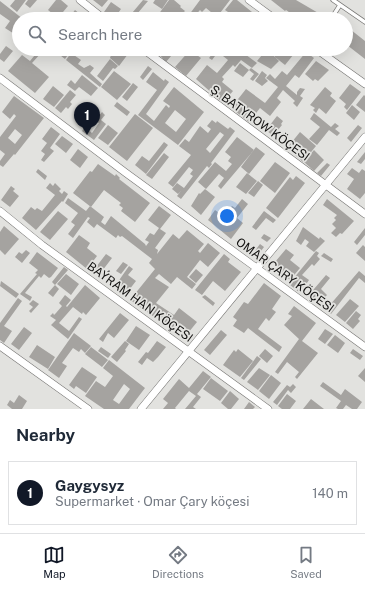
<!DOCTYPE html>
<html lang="en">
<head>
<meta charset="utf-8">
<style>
	:root { --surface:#fff; --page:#f6f6f7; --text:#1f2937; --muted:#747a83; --line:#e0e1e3; --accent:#111827 }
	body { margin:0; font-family:"Public Sans",sans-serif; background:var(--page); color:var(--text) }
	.you { position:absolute; left:227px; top:216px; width:14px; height:14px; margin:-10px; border:3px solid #fff; border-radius:50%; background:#1a73e8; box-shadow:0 0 0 6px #1a73e833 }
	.badge { display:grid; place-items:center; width:26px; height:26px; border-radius:50%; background:var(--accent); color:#fff; font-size:13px; font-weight:700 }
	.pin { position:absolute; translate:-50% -33px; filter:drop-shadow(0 1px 2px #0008) }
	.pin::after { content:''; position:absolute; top:21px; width:14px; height:12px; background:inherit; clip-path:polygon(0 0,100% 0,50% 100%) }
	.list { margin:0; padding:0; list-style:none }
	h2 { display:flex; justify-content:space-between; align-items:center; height:52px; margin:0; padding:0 16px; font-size:17px }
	h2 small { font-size:13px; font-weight:400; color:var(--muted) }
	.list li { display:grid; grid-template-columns:26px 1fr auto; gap:12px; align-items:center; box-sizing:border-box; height:64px; margin:0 8px 8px; padding:0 8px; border:1px solid var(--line); border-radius:0px }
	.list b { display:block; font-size:15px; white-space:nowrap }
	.list p { margin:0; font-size:13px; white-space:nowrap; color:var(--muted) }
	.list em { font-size:13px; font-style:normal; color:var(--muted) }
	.icon { flex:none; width:22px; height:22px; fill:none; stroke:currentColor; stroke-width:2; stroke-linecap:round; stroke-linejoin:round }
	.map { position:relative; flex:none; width:365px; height:409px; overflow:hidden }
	.search { position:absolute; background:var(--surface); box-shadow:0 4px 16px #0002; left:12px; right:12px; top:12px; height:44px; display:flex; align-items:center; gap:10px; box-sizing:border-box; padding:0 14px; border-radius:22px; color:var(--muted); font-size:15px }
	.sheet { height:124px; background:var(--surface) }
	nav { display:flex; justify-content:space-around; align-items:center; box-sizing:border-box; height:56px; border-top:1px solid var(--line); background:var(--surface); font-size:11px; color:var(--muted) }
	nav a { display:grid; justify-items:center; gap:2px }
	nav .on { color:var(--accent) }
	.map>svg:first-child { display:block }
	.building { fill:#a5a3a0; fill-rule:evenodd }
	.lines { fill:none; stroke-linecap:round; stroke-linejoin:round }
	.service-casing { stroke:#767573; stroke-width:5 }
	.minor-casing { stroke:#767573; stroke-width:8 }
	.service { stroke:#fff; stroke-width:3.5 }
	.minor { stroke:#fff; stroke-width:7 }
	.labels { text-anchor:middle; stroke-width:3.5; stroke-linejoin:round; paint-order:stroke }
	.street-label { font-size:12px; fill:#11100f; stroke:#e2e2df }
</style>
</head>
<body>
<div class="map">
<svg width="365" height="409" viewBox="0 0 365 409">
	<rect width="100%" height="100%" fill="#e2e2df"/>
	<path class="building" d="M15 0H26L17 12 10 6Z
		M28 0H37L30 8 25 4Z
		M56 0H61L68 6 58 18 48 10Z
		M93 0H108L102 7Z
		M143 0 148 1 137 14 140 17 138 19H127Z
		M155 0H168L162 9 153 3Z
		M169 0H174L181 6 180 7 185 11 181 15 186 19 200 0H230L217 17 206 8 202 12 200 10 193 18 195 19H176L173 17 170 19 165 15 162 19H155Z
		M233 0H237L252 12 246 19H227L231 14 225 10Z
		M271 0H296L320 14 319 16 323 19H297L296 17 286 10 285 11Z
		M0 1 23 19H19V37L5 28 10 21 0 14Z
		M111 2 121 9 114 19 104 12Z
		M75 10 86 19H68Z
		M346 26 365 41V59L347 45 346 47Z
		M6 46 13 51 4 62 0 59V54Z
		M52 49 63 50 72 49 65 59Z
		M113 49H122L128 54 119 66 110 58Z
		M162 49H177L166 62 158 53Z
		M216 49H238L257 63 252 68 241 60 235 67 233 65 222 77 224 79 222 82 233 91 223 103 196 79 207 65 217 73 228 60 218 52 212 60 209 58Z
		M267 49H298L285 65 275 57V55L274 56 279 61 271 69 257 61Z
		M39 50 42 52 32 63 49 77 35 93 8 71 22 55 30 61Z
		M190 50 201 58 186 76 175 67Z
		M306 52 314 58 299 78 295 75 286 86 297 95V92L300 88 305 89 300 96 303 98 297 107 293 103 295 101 283 90 277 98 281 102 270 116 260 108 249 122 231 108 246 89 265 103 278 87 266 78 270 74 275 79 282 71 287 75Z
		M71 53 81 60 78 64 84 68 90 65 94 68 90 73 102 84 100 87 66 60Z
		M110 59 118 66 115 69 113 68 103 81 97 76Z
		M316 61 329 70 318 81 315 79 313 81 305 74Z
		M240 63 249 70 243 77 234 71Z
		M148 66 152 69 143 80 140 77Z
		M251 68 259 74 253 81 250 79 254 74 249 70Z
		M114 71 131 84 117 100 101 87Z
		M262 71 267 75 265 78 268 81 262 86 255 81Z
		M153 72 164 81 165 79 169 82 146 114 154 121 166 105 169 108 170 106 163 101 174 87 204 112 178 145 138 115 157 90 146 82ZM175 110 186 119 176 132 165 123Z
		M82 75 98 88 91 96 79 87 75 91 67 85 71 80 75 84Z
		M133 83 138 87 127 101 122 97Z
		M350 84 361 92 347 110 344 107 346 104 339 98Z
		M53 86 64 95 54 107 43 99Z
		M325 87 332 93 330 96 336 101 326 114 319 108 316 113 313 110 315 108 310 105Z
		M70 90 76 95 70 102 72 104 68 109 66 107 61 113 55 108Z
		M364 95 365 96V112L356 105Z
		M14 96 44 118 15 155 14 154 3 167 0 165V161L5 154 0 150V137L16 116 14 114 10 119 2 112ZM15 129 22 135 15 144 8 138Z
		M117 102 130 112 127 116 114 106Z
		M352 105 360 112 354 120 346 113Z
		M102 112 105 115 101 120 106 124 94 140 82 131 85 127 92 133 99 123 95 121Z
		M314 113 331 127 335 123 339 126 335 129 340 133 337 136 329 130 317 145 309 139 320 127 310 119Z
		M135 114 153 128 127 161 109 147Z
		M277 116 283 121 281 124 282 125 273 136 266 130Z
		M212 120 216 123 217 121 228 129 230 127 235 131 211 163 212 164 209 168 207 166 181 199 177 196 181 191 178 194 172 189 177 183 184 188 193 176 190 174 193 170 189 167 173 187 168 183 191 155 179 146 185 139 189 142 200 126 208 133 211 129 207 126ZM220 132 224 135 210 153 206 149Z
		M108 125 118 133 108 145 98 138Z
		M358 125 362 128 351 142 347 138Z
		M51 127 60 134 50 148 54 151 44 162 41 160 45 154 41 151 47 143 42 139Z
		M300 132 316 146 303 162 287 148Z
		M62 136 73 144 66 153 55 144Z
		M237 137 254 150 221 189 218 186 224 178 219 174 206 189 198 182 215 162 226 171 232 164 228 161 231 157 225 152Z
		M164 142 168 145 146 174 135 165 142 156 149 161Z
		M256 147 265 154 249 174 241 167Z
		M78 149 88 157 80 168 70 160Z
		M314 150 324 160 314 171 304 162Z
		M365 152V159L361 164 357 162Z
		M164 153 169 157 152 179 146 175Z
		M275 162 290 173 275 193 260 181Z
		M327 163 330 165 321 176 317 173Z
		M98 164 115 176 116 174 120 178 119 179 150 203 135 222 121 211 123 208 119 205 121 203 104 190 91 207 73 193 90 171 92 172Z
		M352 168 359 173 362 169 365 171V193L360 199 347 189 354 179 347 174Z
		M38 169 47 176 45 180 36 172Z
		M247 173 257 181 246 194 236 187Z
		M296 176 305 183 278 218 266 208 290 177 293 180Z
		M258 181 263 185 254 197 248 193Z
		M50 183 53 186 55 183 61 189 59 191 62 194 64 191 68 194 63 202 62 201 36 230 22 218 31 207 35 210 37 208 42 211 55 195 46 188Z
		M11 186 15 189 13 191 19 196 10 207 1 200Z
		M205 189 215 197 201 215 191 206 199 193 200 194Z
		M68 198 86 211 90 206 104 217 101 222 105 225 111 216 145 244 146 246 149 242 145 240 150 233 154 235 159 228 148 220 159 206 171 215 160 229 166 233 155 248 158 250 157 254 173 234 179 239 187 230 204 244 198 251 200 253 208 243 220 253 208 267 200 260 187 277 196 284 192 289 177 277 171 284 159 274 155 278 169 287 156 303 174 315 179 308 197 322 184 338 130 300 155 269 149 263 152 259 122 236 120 237 118 235 116 238 97 224 94 228 87 222 90 218 88 217 73 238 68 234 75 225 71 222 78 213 65 203Z
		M242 199 248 204 237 218 243 223 231 239 208 220 215 210 226 218 229 216 226 213 232 206 235 208Z
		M327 199 354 221 342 234 340 233 336 237 331 233 336 228 332 224 336 220 334 218 337 215 323 205Z
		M58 211 68 219 50 240 40 232Z
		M264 211 276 220 273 223 266 218 256 230 252 227Z
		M4 226 19 239 5 255 0 250V232Z
		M303 227 319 239 320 237 325 241 314 252 306 246 309 242 305 239 301 245 296 241Z
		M365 228V235L357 245 354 242Z
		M264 234 271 238 267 242 261 238Z
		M79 235 90 243 87 248 97 256 87 269 66 252Z
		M260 244 264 247 258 255 254 252Z
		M363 245 365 247V261L356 253Z
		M286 249 294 255 290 260 300 268 290 280 275 268 277 265 275 262Z
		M26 250 30 253 22 263 15 257 19 252 22 254Z
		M316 251 319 253 317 256 320 259 314 266 312 264 302 275 309 280 300 293 289 284Z
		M37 252 58 268 51 277 49 278 44 274 41 278 39 276 25 293 32 297 30 301 20 294 37 274 35 273 38 270 29 263Z
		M324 253 333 259 331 262 321 256Z
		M106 254 112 258 99 275 93 271Z
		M224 254 230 259 228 262 241 272 225 291 213 281 202 295 195 290Z
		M123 262 128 265 121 274 116 271Z
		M129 266 133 269 128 275 136 281 126 294 115 286Z
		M64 267 68 270 55 285 52 282Z
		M196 269 203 275 196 283 189 277Z
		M359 271 365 276V283L359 278 331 314 324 306 326 303 329 306Z
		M66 274 79 284 71 295 57 284Z
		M326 275 330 278 321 289 327 295 318 305 308 296Z
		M1 281 19 294 16 298 0 286Z
		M264 283 281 296 272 309 276 312 269 321 266 318 258 329 282 347 279 352 248 328 244 333 233 326 237 320 233 317 244 302 248 304Z
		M55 285 59 289 53 297 48 293Z
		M85 285 100 298 86 315 83 312 82 314 73 307 59 323 69 331 79 317 82 319 68 339 51 325 56 320 50 316 53 313 54 315 56 313 62 306 59 303 65 295 71 300 66 306 67 307Z
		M205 295 215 303 213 306 202 297Z
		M18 298 22 301 4 326 12 331 4 343 0 340V323Z
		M350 299 359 306 345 322 336 315Z
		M33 300 39 304 31 313 29 311 33 307 29 304Z
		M294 306 316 323 302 341 318 353 297 379 295 377 299 372 287 362 278 374 275 372 299 339 284 325 292 316 288 314Z
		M356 311 361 315 358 319 360 321 353 329 346 323Z
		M120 313 129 320 114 338 108 333 103 342 99 339Z
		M136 326 150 335 139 350 126 341Z
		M24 327 32 333 19 350 11 344Z
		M325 329 333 334 325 344 318 339Z
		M221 330 227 335 210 355 204 350Z
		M74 333 91 346 85 353 81 349 79 352 73 348 62 363 67 366 59 378 48 370Z
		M335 335 345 343 338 353 327 345Z
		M125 341 129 344 125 350 126 351 117 362 111 357Z
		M157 341 166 347 158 357 153 362 147 358 142 365 138 362 146 352 148 353Z
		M37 345 55 357 48 369 29 357Z
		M91 347 108 360 102 367 85 354Z
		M101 347 111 354 108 358 98 351Z
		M238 349 253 361 240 377 223 365 234 350 236 352Z
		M265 349 273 356 267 363 259 356Z
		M353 349 363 356 360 360 350 353Z
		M257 356 261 359 244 380 241 378Z
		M109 360 145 388 129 409H104L85 396 96 381 105 387 113 376 103 368ZM124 384 130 389 119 404 113 400Z
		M82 367 97 377 86 393 76 386 74 389 69 385Z
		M259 368 270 375 258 390 247 382Z
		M365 368V382L358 376Z
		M203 371 211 377 197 394 201 397 193 407 196 409H185L196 396 189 391 175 408 176 409H163L168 403 163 399 179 379 189 388Z
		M271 375 281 383 269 399 259 391Z
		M211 378 228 391 220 401 203 389Z
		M323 382 341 395 345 389 362 402 357 409H352L346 405 343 409H338L336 408 341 401 320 386Z
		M293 384 296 387 291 393 288 390 277 405 273 402 287 385 290 387Z
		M230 391 239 399 231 409H228L221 403Z
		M287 394 296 401 290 409H282L278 406Z
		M19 395 27 401 22 409H12L7 405 10 400 14 403Z
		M311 399 324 409H303Z
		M249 402 255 407 253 409H244Z"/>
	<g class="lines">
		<g class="service-casing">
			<path id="service" d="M333 0 365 22
				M331 19 340 5"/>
		</g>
		<g class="minor-casing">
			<path id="minor" d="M80 0 104 19
				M249 0 275 19
				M143 49 365 214
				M316 49 365 84
				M0 78 126 173 365 347
				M0 211 42 245 268 409
				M0 346 88 409
				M141 409 365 137"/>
		</g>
		<use href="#service" class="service"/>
		<use href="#minor" class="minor"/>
	</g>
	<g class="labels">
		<g class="street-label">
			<text transform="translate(260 123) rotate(36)" y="4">Ş. BATYROW KÖÇESI</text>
			<text transform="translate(285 275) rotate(36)" y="4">OMAR ÇARY KÖÇESI</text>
			<text transform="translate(140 302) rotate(36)" y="4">BAÝRAM HAN KÖÇESI</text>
		</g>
	</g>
</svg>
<div class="you"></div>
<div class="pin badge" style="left:87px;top:135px">1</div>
<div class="search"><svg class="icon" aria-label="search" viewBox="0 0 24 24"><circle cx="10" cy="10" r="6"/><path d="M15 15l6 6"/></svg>Search here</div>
</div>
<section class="sheet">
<h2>Nearby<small></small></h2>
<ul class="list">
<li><span class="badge">1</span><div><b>Gaygysyz</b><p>Supermarket · Omar Çary köçesi</p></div><em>140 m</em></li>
</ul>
</section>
<nav>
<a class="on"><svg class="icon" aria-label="map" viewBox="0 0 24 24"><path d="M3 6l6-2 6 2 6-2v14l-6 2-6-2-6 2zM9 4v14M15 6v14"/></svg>Map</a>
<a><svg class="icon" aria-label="directions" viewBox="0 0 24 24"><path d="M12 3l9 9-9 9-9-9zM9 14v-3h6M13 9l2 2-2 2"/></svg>Directions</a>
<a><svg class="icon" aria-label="saved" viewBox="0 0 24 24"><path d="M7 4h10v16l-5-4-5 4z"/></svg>Saved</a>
</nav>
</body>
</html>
